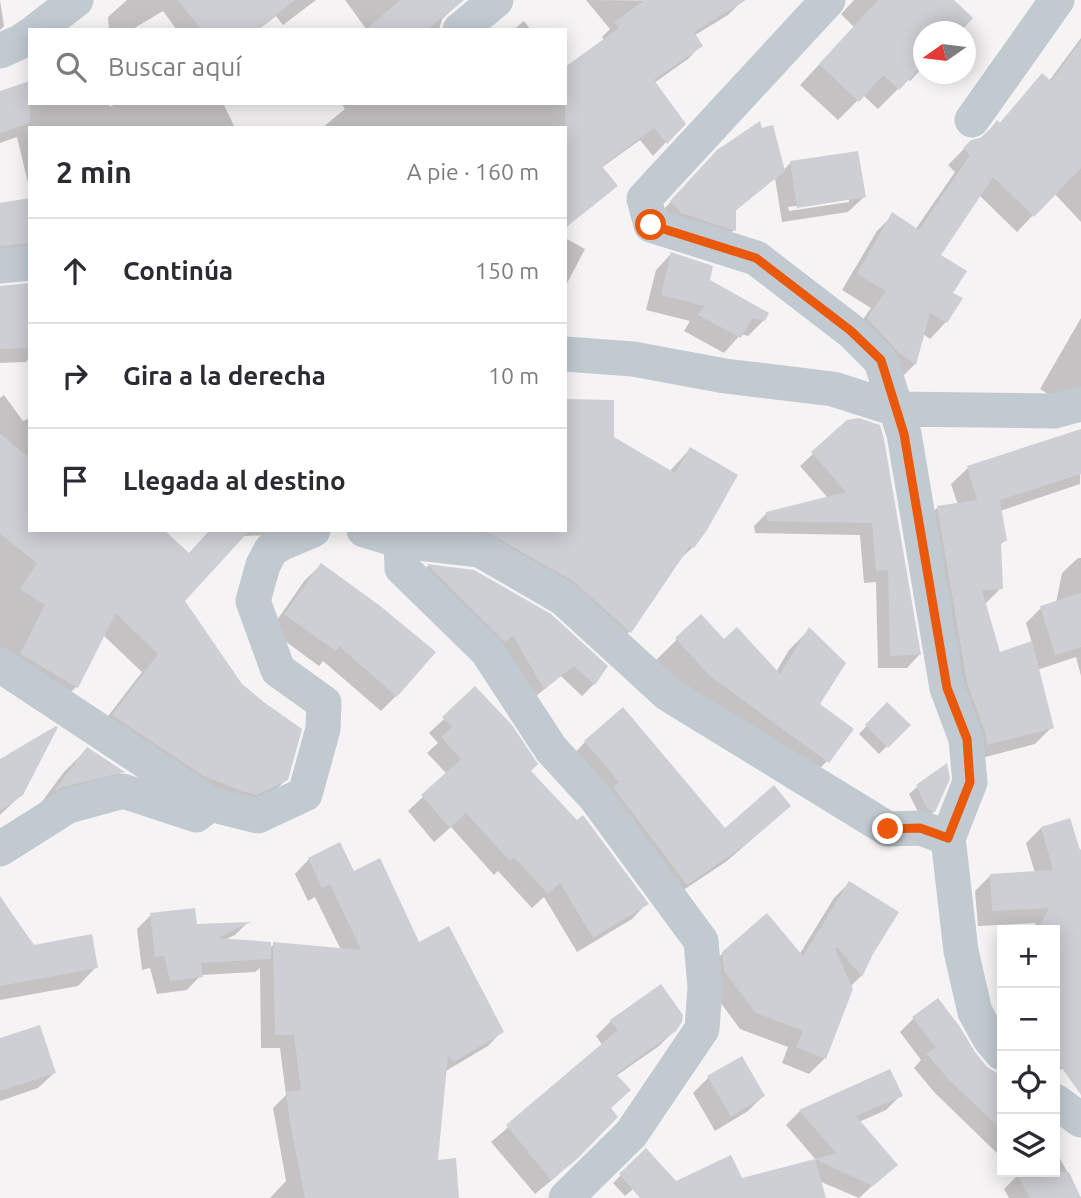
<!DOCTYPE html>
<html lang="es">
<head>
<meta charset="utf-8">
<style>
	:root { --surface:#fff; --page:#f7f7f7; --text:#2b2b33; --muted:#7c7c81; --line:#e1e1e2 }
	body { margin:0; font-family:Ubuntu,sans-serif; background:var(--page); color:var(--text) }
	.controls { position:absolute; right:21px; bottom:21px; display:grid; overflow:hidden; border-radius:0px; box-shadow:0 4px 18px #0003 }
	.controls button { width:63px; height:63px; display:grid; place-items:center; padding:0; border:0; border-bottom:2px solid var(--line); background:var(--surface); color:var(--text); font:35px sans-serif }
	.compass { position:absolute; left:913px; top:21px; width:63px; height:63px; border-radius:50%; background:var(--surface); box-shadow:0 4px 18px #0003; rotate:256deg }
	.stop { position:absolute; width:21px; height:21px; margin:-16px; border:5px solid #ea580c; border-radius:50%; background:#fff }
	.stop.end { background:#ea580c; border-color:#fff; box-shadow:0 2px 7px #0008 }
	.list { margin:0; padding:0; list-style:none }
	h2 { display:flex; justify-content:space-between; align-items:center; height:91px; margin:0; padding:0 28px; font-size:30px }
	h2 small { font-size:23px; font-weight:400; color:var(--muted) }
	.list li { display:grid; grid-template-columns:46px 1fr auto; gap:21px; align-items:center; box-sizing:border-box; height:105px; padding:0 28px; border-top:2px solid var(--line) }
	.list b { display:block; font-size:26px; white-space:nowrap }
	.list em { font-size:23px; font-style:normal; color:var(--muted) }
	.icon { flex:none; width:38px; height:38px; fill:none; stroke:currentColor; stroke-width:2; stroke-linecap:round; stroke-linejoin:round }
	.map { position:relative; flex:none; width:1081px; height:1198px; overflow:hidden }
	.search { position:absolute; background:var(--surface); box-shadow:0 4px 18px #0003; left:28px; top:28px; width:539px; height:77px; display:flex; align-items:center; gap:18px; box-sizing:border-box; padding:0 24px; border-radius:0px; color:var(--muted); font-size:26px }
	.panel { position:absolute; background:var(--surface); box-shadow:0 4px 18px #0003; left:28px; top:126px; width:539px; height:406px; border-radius:0px }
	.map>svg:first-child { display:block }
	.shadow { fill:#0003; fill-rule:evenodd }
	.building { fill:#cdcfd5 }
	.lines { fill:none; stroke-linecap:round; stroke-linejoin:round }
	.street { stroke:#c1cad1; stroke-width:35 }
	.route { stroke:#ea580c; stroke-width:9 }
</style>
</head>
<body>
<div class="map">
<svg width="1081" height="1198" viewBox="0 0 1081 1198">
	<rect width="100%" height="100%" fill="#f5f3f3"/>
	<path class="shadow" d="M0 0 4 26 0 30Z
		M127 0H316L283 25 276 16 258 30H177L163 11 131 30H109L108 17Z
		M345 0H463L442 19 439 30H367Z
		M586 0 742 1 728 15 695 35 701 45 688 59 654 83 684 123 653 156 640 140 601 168 615 186 565 228V128H322L345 109 341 103H565L605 41 602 37 610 29Z
		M854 0H952L923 32V67L910 81 908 79 878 109 863 95 838 120 800 85 854 27 841 14Z
		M524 21 531 30H513Z
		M1081 38V222L1054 193 1017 232 979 195 938 256 951 293 960 298 946 322 930 339 923 334 915 364 899 380 852 335 871 308 842 290 877 231 893 215 915 230 955 172 948 165 971 142 981 138 997 122 999 124 1042 75 1049 81Z
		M0 95 30 103H108L110 107 118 103H223L235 128H30L28 183 17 137 0 143Z
		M710 160 783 171 791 162 864 197 848 212 782 222 775 178 735 211 734 230 727 237 674 220 664 209ZM849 198V202L789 211 788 207Z
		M30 202V251L0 260V203Z
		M565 238 585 249 565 287Z
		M671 254 708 281 764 320 748 336 741 334 724 353 684 331 690 321 646 310 656 270Z
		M30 284V358L26 362 0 363V287Z
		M1081 318V408L1058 400 1040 389Z
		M4 395 23 421 30 418V530L188 555 211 530H285L272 535 242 536 183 601 287 779 268 797 237 812 95 733 142 672 103 635 76 687 58 705 0 654V398Z
		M848 422 919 655 907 668H878L876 582 864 583 860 535 755 533 754 526 767 513 828 498 800 466Z
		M1081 430 1080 484 1000 511 1005 540 999 546 1001 588 984 605 998 654 1032 643 1026 623 1041 608 1056 603 1062 573 1078 558H1081V676L1076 657 1037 670 1052 727 1035 744 970 761 921 525 937 508 958 505 951 484 968 468Z
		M613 438 669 472 690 449 693 547 674 565 629 632 612 649 556 598 405 530H565Z
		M321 565 396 696 381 711 323 661 319 666 270 630 305 580Z
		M428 566 473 571 606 667 594 684 582 696 561 676 531 700 417 577Z
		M701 616 724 641 776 672 789 650 809 630 827 761 807 782 690 696 656 660Z
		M887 704 908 725 879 754 859 734Z
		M444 719 529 771 646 904 632 919 577 952 544 897 532 908 498 871 494 875 451 827 434 842 408 811 447 774 427 753 438 743 429 733Z
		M585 742 725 830 773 821 727 861 670 899 570 758Z
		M87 749 122 772 100 794 35 811 64 772Z
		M0 761 22 794 0 815Z
		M917 787 936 810 928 817 920 816 909 794Z
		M1041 828 1081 859V1055L1055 1074V930H1032L1036 923 978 926 975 891 991 875 1035 873 1026 843Z
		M309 859 353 873 502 1031 488 1046 444 1072 436 1162 457 1198H270L286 1181 273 1108 286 1095 280 1048H261L260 968 255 972 201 975 187 990 157 994 150 968 142 970 137 929 151 915 195 926 246 924 235 935 224 940 269 949 274 944 341 950 315 897 308 901 295 874Z
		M849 883 871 953 861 976 850 987 824 1059 809 1074 782 1063 788 1047 740 1029 709 987 707 969 723 953 799 955 834 898Z
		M0 901 33 947 96 967 78 986 0 1000Z
		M914 1018 1002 1078V1158L935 1093 914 1068 921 1060 900 1032Z
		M611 1021 675 1030 659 1046 616 1076 609 1109 616 1117 558 1175 535 1194 491 1142 603 1046 596 1036Z
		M0 1040 54 1073 38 1088 0 1101Z
		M889 1071 900 1096 886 1110 859 1122 895 1165 859 1198 819 1181 824 1198H673L816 1160 786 1125 800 1111Z
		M708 1078 763 1096 748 1111 715 1131 693 1093Z
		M1055 1149 1081 1198H1009L1004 1189 1019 1174 1017 1172H1055Z
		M646 1150 652 1173 625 1196 613 1183Z"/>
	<path class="building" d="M178 0H295L257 30H201Z
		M400 0H464L427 30H365Z
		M645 0H746L694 32 703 46 654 80 686 124 667 144 654 128 602 166 618 186 565 228V67L619 28 614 22Z
		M878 0H954L973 18 960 32H923V65L899 90 883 75 859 102 819 64Z
		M1081 41V168L1034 217 993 177 941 255 967 271 953 293 963 298 947 323 930 313 916 365 899 353 867 318 886 291 857 274 892 212 919 230 970 155 963 148 971 140 980 138 988 132 997 120 1000 123 1042 73 1051 81Z
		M30 81V123L0 133V91Z
		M760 121 762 128 773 125 785 171 736 210V231L681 213 670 201 717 150Z
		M858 151 866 197 797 208 790 161Z
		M30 198V243L0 246V203Z
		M671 252 713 266 710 280 769 313 765 321 752 318 741 338 698 315 704 306 661 295Z
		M30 283V348L0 349V286Z
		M565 399 614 400V437L675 473 690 447 738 475 707 530 694 548 690 546 631 633 573 581 483 530H565Z
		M859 418 880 425 884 439 921 655 890 656 888 570 876 571 872 523 767 521 766 512 846 492 811 452 847 420Z
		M1081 429V474L1000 500 1007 541 1001 542 1003 589 982 590 1000 652 1032 641 1054 728 987 745 985 732 967 683 937 506 977 500 967 466Z
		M0 433 30 459V530H164L189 553 210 530H250L185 601 242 684 265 703 302 729 288 780 256 795 242 791 204 776 112 715 158 654 116 613 78 688 20 654 45 605 20 589 37 563 0 534Z
		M321 563 379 605 436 652 397 697 339 646 336 651 284 614Z
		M427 564 474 570 551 614 608 666 595 685 574 666 544 689 513 636 505 642Z
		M1081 593V647L1055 655 1040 606Z
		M701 614 724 639 737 627 780 674 809 627 846 663 820 704 854 729 829 763 710 676 675 638Z
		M475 686 512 725 538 764 531 771 577 820 583 815 649 904 593 938 560 883 548 894 514 857 510 861 466 813 450 828 421 795 461 759 441 737 452 727 442 717Z
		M887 702 911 725 888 748 865 725Z
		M623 707 725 828 774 785 791 806 744 846 687 885 613 787 619 782 584 741Z
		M56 726 58 727 23 795 0 811V759Z
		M87 747 125 772 63 787 53 792Z
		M947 763 950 779 935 812 927 809 916 785Z
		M1070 818 1080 850 1081 849V1095L1055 1058V930H1037L1049 908 992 911 990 874 1053 870 1041 827Z
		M340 842 354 871 380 858 419 942 449 926 504 1032 454 1062 448 1055 438 1160 456 1158 459 1198H305L290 1123 286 1092 301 1090 294 1035H275L273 942 361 950 330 884 322 888 308 858Z
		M849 881 899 912 873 954 862 977 837 947 835 949 853 989 826 1059 796 1047 803 1031 756 1013 724 971 722 952 767 913 803 956Z
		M0 896 34 945 92 934 98 968 0 986Z
		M195 908 197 924 251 922 218 938 271 942V959L201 963 203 977 170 981 164 956 155 957 150 913Z
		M661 984 683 1015 682 1022 676 1031 616 1074 631 1090 611 1108 618 1117 576 1160 551 1180 506 1125 618 1030 610 1020Z
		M938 998 960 1027 975 1052 987 1067 1002 1076V1130L949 1080 926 1053 936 1048 912 1017Z
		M40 1025 56 1073 0 1091V1038Z
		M742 1056 765 1096 731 1117 707 1076Z
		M890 1069 903 1096 856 1116 898 1165 873 1186 815 1159 836 1153 799 1110Z
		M646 1148 676 1181 731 1155 742 1178 815 1159 826 1198H640L619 1174Z
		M1016 1172H1069L1081 1198H1030Z"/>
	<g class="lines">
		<path class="street" d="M828 0 644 199 651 225 756 258 851 331 881 361 904 434 947 688 966 739 970 782 948 838 961 951 975 1012 990 1039 1002 1053
			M37 30 76 0
			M460 30 496 0
			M0 51 20 42 30 35
			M972 120 1057 0
			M0 266 30 263
			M565 354 633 359 725 376 833 389 896 409 1054 411 1081 404
			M364 530 401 541 480 550 563 598 668 694 888 829 921 828 948 838
			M401 541 402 568 487 651 551 749 595 797 701 941 705 987 702 1029 631 1134 566 1198
			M0 665 210 804 258 816 305 794 323 729 324 703 278 670 253 601 263 565 271 550 282 543 313 530
			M0 849 68 806 123 791 196 815 210 804
			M1055 1101 1081 1120"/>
	</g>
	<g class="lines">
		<path class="route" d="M651 225 756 258 851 331 881 360 904 434 947 688 967 739 970 782 948 838 920 828 888 829"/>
	</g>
</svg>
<div class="controls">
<button>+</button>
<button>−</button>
<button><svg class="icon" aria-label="locate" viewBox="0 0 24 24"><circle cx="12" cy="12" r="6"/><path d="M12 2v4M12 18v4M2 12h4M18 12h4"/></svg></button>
<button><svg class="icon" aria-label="layers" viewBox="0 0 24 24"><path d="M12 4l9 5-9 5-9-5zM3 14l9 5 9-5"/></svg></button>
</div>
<svg class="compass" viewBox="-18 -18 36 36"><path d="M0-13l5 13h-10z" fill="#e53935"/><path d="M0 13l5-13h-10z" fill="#7c7c81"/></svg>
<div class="stop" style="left:651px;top:225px"></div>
<div class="stop end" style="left:888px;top:829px"></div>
<div class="search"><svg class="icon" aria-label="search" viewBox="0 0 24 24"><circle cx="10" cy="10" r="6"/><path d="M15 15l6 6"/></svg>Buscar aquí</div>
<section class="panel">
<h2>2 min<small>A pie · 160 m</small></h2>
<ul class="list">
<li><svg class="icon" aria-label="ahead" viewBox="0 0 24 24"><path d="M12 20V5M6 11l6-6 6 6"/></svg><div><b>Continúa</b></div><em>150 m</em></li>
<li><svg class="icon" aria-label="right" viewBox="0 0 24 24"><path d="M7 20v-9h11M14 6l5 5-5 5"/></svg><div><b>Gira a la derecha</b></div><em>10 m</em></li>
<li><svg class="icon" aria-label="arrive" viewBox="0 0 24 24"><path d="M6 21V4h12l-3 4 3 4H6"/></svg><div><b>Llegada al destino</b></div></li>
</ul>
</section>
</div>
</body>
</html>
